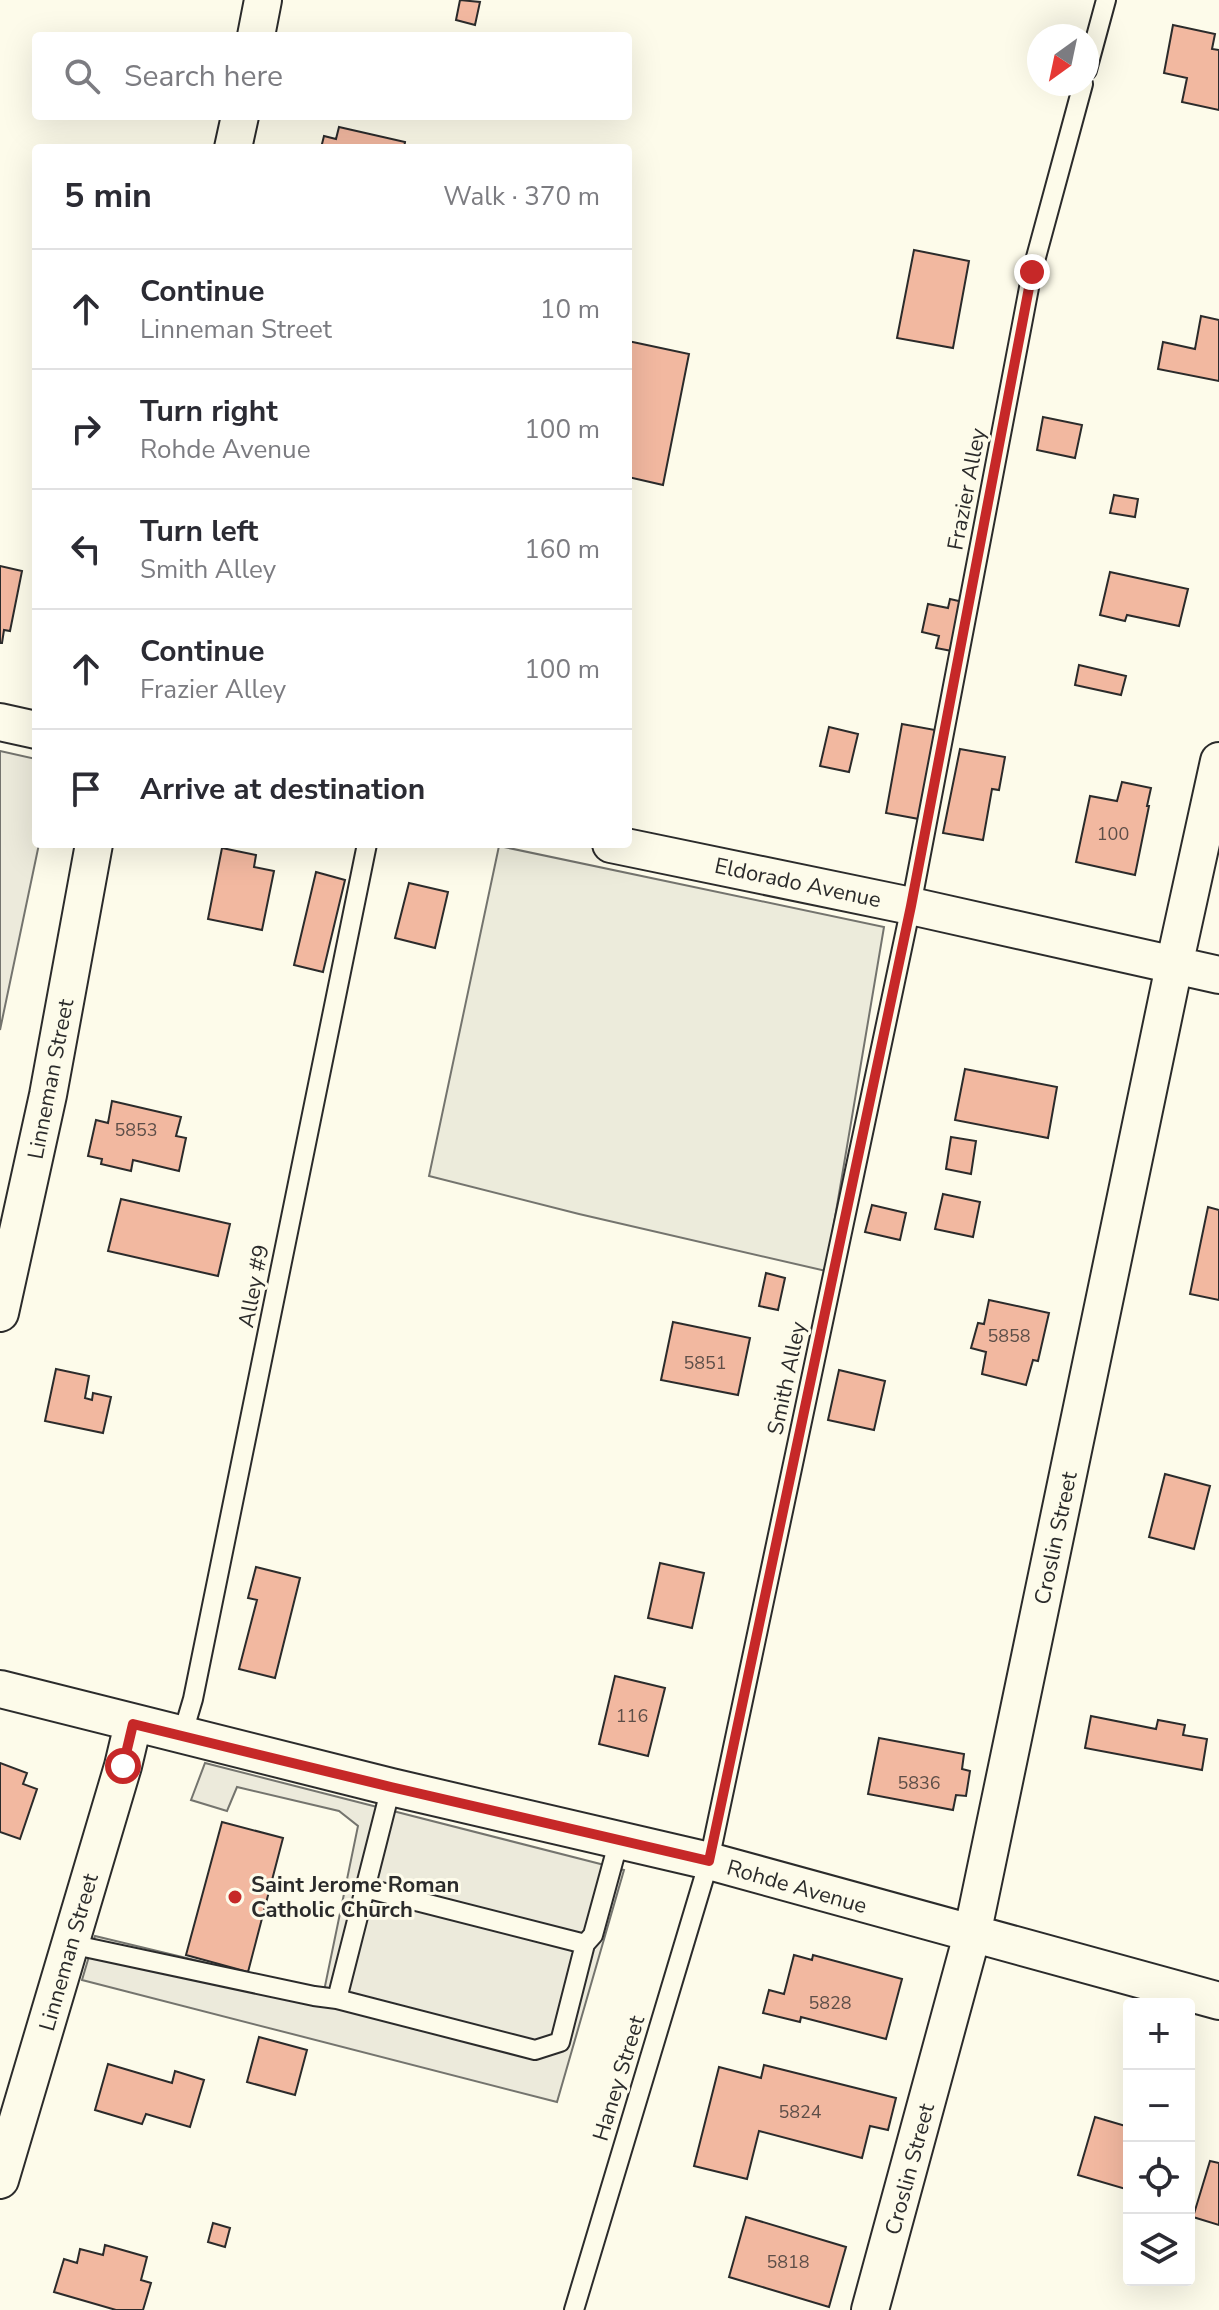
<!DOCTYPE html>
<html lang="en">
<head>
<meta charset="utf-8">
<style>
	:root { --surface:#fff; --page:#f2f2f3; --text:#2b2b33; --muted:#7c7c81; --line:#e1e1e2 }
	body { margin:0; font-family:"Nunito Sans",sans-serif; background:var(--page); color:var(--text) }
	.controls { position:absolute; right:24px; bottom:24px; display:grid; overflow:hidden; border-radius:8px; box-shadow:0 8px 32px #0002 }
	.controls button { width:72px; height:72px; display:grid; place-items:center; padding:0; border:0; border-bottom:2px solid var(--line); background:var(--surface); color:var(--text); font:40px sans-serif }
	.compass { position:absolute; left:1027px; top:24px; width:72px; height:72px; border-radius:50%; background:var(--surface); box-shadow:0 8px 32px #0002; rotate:213deg }
	.stop { position:absolute; width:24px; height:24px; margin:-18px; border:6px solid #c62828; border-radius:50%; background:#fff }
	.stop.end { background:#c62828; border-color:#fff; box-shadow:0 2px 8px #0008 }
	.list { margin:0; padding:0; list-style:none }
	h2 { display:flex; justify-content:space-between; align-items:center; height:104px; margin:0; padding:0 32px; font-size:34px }
	h2 small { font-size:26px; font-weight:400; color:var(--muted) }
	.list li { display:grid; grid-template-columns:52px 1fr auto; gap:24px; align-items:center; box-sizing:border-box; height:120px; padding:0 32px; border-top:2px solid var(--line) }
	.list b { display:block; font-size:30px; white-space:nowrap }
	.list p { margin:0; font-size:26px; white-space:nowrap; color:var(--muted) }
	.list em { font-size:26px; font-style:normal; color:var(--muted) }
	.icon { flex:none; width:44px; height:44px; fill:none; stroke:currentColor; stroke-width:2; stroke-linecap:round; stroke-linejoin:round }
	.map { position:relative; flex:none; width:1219px; height:2310px; overflow:hidden }
	.search { position:absolute; background:var(--surface); box-shadow:0 8px 32px #0002; left:32px; top:32px; width:600px; height:88px; display:flex; align-items:center; gap:20px; box-sizing:border-box; padding:0 28px; border-radius:8px; color:var(--muted); font-size:30px }
	.panel { position:absolute; background:var(--surface); box-shadow:0 8px 32px #0002; left:32px; top:144px; width:600px; height:704px; border-radius:8px }
	.map>svg:first-child { display:block }
	.green { fill:#ecebdb; stroke:#74746e; stroke-width:2 }
	.parking { fill:#eceadb; stroke:#74746e; stroke-width:2 }
	.building { fill:#f2b8a0; stroke:#2b2b2b; stroke-width:2 }
	.lines { fill:none; stroke-linecap:round; stroke-linejoin:round }
	.service-casing { stroke:#2b2b2b; stroke-width:22 }
	.minor-casing { stroke:#2b2b2b; stroke-width:40 }
	.service { stroke:#fdfbea; stroke-width:18 }
	.minor { stroke:#fdfbea; stroke-width:36 }
	.route { stroke:#c62828; stroke-width:10 }
	.poi-dot { fill:#c62828; stroke:#fdfbea; stroke-width:3 }
	.labels { text-anchor:middle; stroke-width:6; stroke-linejoin:round; paint-order:stroke }
	.number-label { font-size:18px; fill:#5d4e48 }
	.street-label { font-size:22px; fill:#2b2b2b; stroke:#fdfbea }
	.poi-label { font-size:22px; font-weight:bold; fill:#2b2b2b; stroke:#fdfbea; text-anchor:start }
</style>
</head>
<body>
<div class="map">
<svg width="1219" height="2310" viewBox="0 0 1219 2310">
	<rect width="100%" height="100%" fill="#fdfbea"/>
	<path class="green" d="M499 846 884 927 826 1271 579 1214 429 1176Z"/>
	<path class="parking" d="M0 751 36 759V844H39L0 1030Z
		M205 1763 624 1870 557 2102 82 1980 95 1936 324 1991 358 1826 339 1811 237 1787 227 1811 191 1800Z"/>
	<path class="building" d="M460 0 480 2 475 25 456 20Z
		M1173 25 1215 34 1212 49 1219 50V110L1182 102 1187 78 1164 73Z
		M339 127 405 142 404 148H321L324 136 336 139Z
		M914 250 969 261 953 348 897 338Z
		M1201 316 1219 320V381L1158 369 1163 342 1195 349Z
		M628 341 689 354 663 485 628 477Z
		M1043 417 1082 425 1075 458 1037 450Z
		M1114 495 1138 499 1135 517 1110 513Z
		M0 566 22 571 10 631 4 630 2 643H0Z
		M1110 572 1188 589 1179 626 1127 615 1125 621 1100 615Z
		M950 599 963 602 952 651 936 648 939 636 922 632 928 604 948 608Z
		M1079 665 1126 676 1121 695 1075 685Z
		M902 724 935 730 919 819 886 813Z
		M829 727 858 734 849 772 820 766Z
		M960 749 1005 757 999 790 992 789 983 840 943 833Z
		M1122 782 1151 788 1147 806H1149L1135 875 1076 862 1090 796 1117 801Z
		M222 848 256 855 254 867 274 871 262 930 208 919Z
		M316 872 345 880 323 972 294 965Z
		M409 883 448 892 435 948 395 938Z
		M965 1069 1057 1087 1048 1138 955 1120Z
		M112 1101 181 1117 176 1136 186 1138 179 1171 133 1160 131 1171 101 1164 102 1159 88 1156 96 1120 108 1123Z
		M951 1137 976 1141 971 1174 946 1169Z
		M943 1194 980 1202 973 1237 935 1229Z
		M121 1199 230 1224 218 1276 108 1251Z
		M872 1205 906 1213 900 1240 865 1232Z
		M1208 1207 1219 1210V1300L1190 1294Z
		M766 1273 785 1278 778 1310 759 1306Z
		M989 1300 1049 1313 1038 1361 1033 1360 1026 1385 982 1374 986 1352 971 1348 978 1323 984 1324Z
		M673 1322 750 1338 738 1395 661 1380Z
		M56 1369 89 1376 85 1398 92 1400 93 1393 111 1397 103 1433 45 1421Z
		M839 1370 885 1381 874 1430 828 1420Z
		M1165 1474 1210 1486 1194 1549 1149 1537Z
		M660 1563 704 1573 692 1628 648 1618Z
		M256 1567 300 1578 275 1678 239 1669 257 1600 248 1598Z
		M615 1676 665 1688 648 1756 599 1744Z
		M1091 1716 1156 1729 1158 1720 1185 1725 1183 1735 1207 1739 1202 1770 1085 1748Z
		M879 1738 964 1754 962 1769 970 1771 966 1796 956 1795 953 1810 868 1794Z
		M0 1763 27 1773 23 1784 37 1789 20 1839 0 1832Z
		M222 1822 283 1838 248 1972 186 1955Z
		M794 1955 812 1960 813 1955 902 1979 886 2039 801 2017 800 2022 763 2013 769 1990 784 1994Z
		M259 2037 307 2050 295 2095 247 2082Z
		M108 2064 172 2083 175 2071 204 2080 190 2127 146 2114 142 2124 95 2110Z
		M764 2065 896 2098 888 2130 870 2126 862 2158 759 2131 747 2179 694 2166 719 2067 761 2078Z
		M1095 2117 1129 2127V2190L1078 2175Z
		M1210 2161 1219 2163V2225L1193 2217Z
		M746 2217 846 2247 829 2307 729 2277Z
		M213 2223 230 2228 225 2247 208 2242Z
		M105 2245 147 2257 141 2280 151 2283 143 2310H116L54 2292 64 2259 77 2263 80 2249 103 2255Z"/>
	<g class="lines">
		<g class="service-casing">
			<path id="service" d="M1087 70 1106 0
				M182 1736 193 1699 367 844
				M365 1888 585 1944 593 1935 619 1840
				M70 1944 314 1996 337 1999 535 2050 560 2042 585 1944
				M337 1999 391 1787
				M574 2310 709 1861 911 906 1032 272 1083 84"/>
		</g>
		<g class="minor-casing">
			<path id="minor" d="M256 36 263 0
				M233 148 240 116
				M0 722 36 730
				M611 844 911 906 1219 975
				M0 1313 48 1095 94 844
				M0 1689 391 1787 709 1861 1219 2001
				M0 2180 123 1766 133 1724
				M870 2310 972 1935 1174 966 1219 761"/>
		</g>
		<use href="#service" class="service"/>
		<use href="#minor" class="minor"/>
	</g>
	<g class="lines">
		<path class="route" d="M123 1766 133 1724 391 1787 709 1861 911 906 1032 272"/>
	</g>
	<circle class="poi-dot" cx="235" cy="1897" r="8"/>
	<g class="labels">
		<g class="number-label">
			<text x="1113" y="840">100</text>
			<text x="136" y="1136">5853</text>
			<text x="1009" y="1342">5858</text>
			<text x="705" y="1369">5851</text>
			<text x="632" y="1722">116</text>
			<text x="919" y="1789">5836</text>
			<text x="830" y="2009">5828</text>
			<text x="800" y="2118">5824</text>
			<text x="788" y="2268">5818</text>
		</g>
		<g class="street-label">
			<text transform="translate(966 489) rotate(-79)" y="8">Frazier Alley</text>
			<text transform="translate(798 882) rotate(12)" y="8">Eldorado Avenue</text>
			<text transform="translate(50 1079) rotate(-79)" y="8">Linneman Street</text>
			<text transform="translate(253 1286) rotate(-79)" y="8">Alley #9</text>
			<text transform="translate(786 1378) rotate(-78)" y="8">Smith Alley</text>
			<text transform="translate(1055 1538) rotate(-78)" y="8">Croslin Street</text>
			<text transform="translate(797 1886) rotate(16)" y="8">Rohde Avenue</text>
			<text transform="translate(68 1952) rotate(-74)" y="8">Linneman Street</text>
			<text transform="translate(618 2078) rotate(-73)" y="8">Haney Street</text>
			<text transform="translate(909 2169) rotate(-75)" y="8">Croslin Street</text>
		</g>
		<g class="poi-label">
			<text x="251" y="1892">Saint Jerome Roman<tspan x="251" dy="25">Catholic Church</tspan></text>
		</g>
	</g>
</svg>
<div class="controls">
<button>+</button>
<button>−</button>
<button><svg class="icon" aria-label="locate" viewBox="0 0 24 24"><circle cx="12" cy="12" r="6"/><path d="M12 2v4M12 18v4M2 12h4M18 12h4"/></svg></button>
<button><svg class="icon" aria-label="layers" viewBox="0 0 24 24"><path d="M12 4l9 5-9 5-9-5zM3 14l9 5 9-5"/></svg></button>
</div>
<svg class="compass" viewBox="-18 -18 36 36"><path d="M0-13l5 13h-10z" fill="#e53935"/><path d="M0 13l5-13h-10z" fill="#7c7c81"/></svg>
<div class="stop" style="left:123px;top:1766px"></div>
<div class="stop end" style="left:1032px;top:272px"></div>
<div class="search"><svg class="icon" aria-label="search" viewBox="0 0 24 24"><circle cx="10" cy="10" r="6"/><path d="M15 15l6 6"/></svg>Search here</div>
<section class="panel">
<h2>5 min<small>Walk · 370 m</small></h2>
<ul class="list">
<li><svg class="icon" aria-label="ahead" viewBox="0 0 24 24"><path d="M12 20V5M6 11l6-6 6 6"/></svg><div><b>Continue</b><p>Linneman Street</p></div><em>10 m</em></li>
<li><svg class="icon" aria-label="right" viewBox="0 0 24 24"><path d="M7 20v-9h11M14 6l5 5-5 5"/></svg><div><b>Turn right</b><p>Rohde Avenue</p></div><em>100 m</em></li>
<li><svg class="icon" aria-label="left" viewBox="0 0 24 24"><path d="M17 20v-9H6M10 6l-5 5 5 5"/></svg><div><b>Turn left</b><p>Smith Alley</p></div><em>160 m</em></li>
<li><svg class="icon" aria-label="ahead" viewBox="0 0 24 24"><path d="M12 20V5M6 11l6-6 6 6"/></svg><div><b>Continue</b><p>Frazier Alley</p></div><em>100 m</em></li>
<li><svg class="icon" aria-label="arrive" viewBox="0 0 24 24"><path d="M6 21V4h12l-3 4 3 4H6"/></svg><div><b>Arrive at destination</b></div></li>
</ul>
</section>
</div>
</body>
</html>
